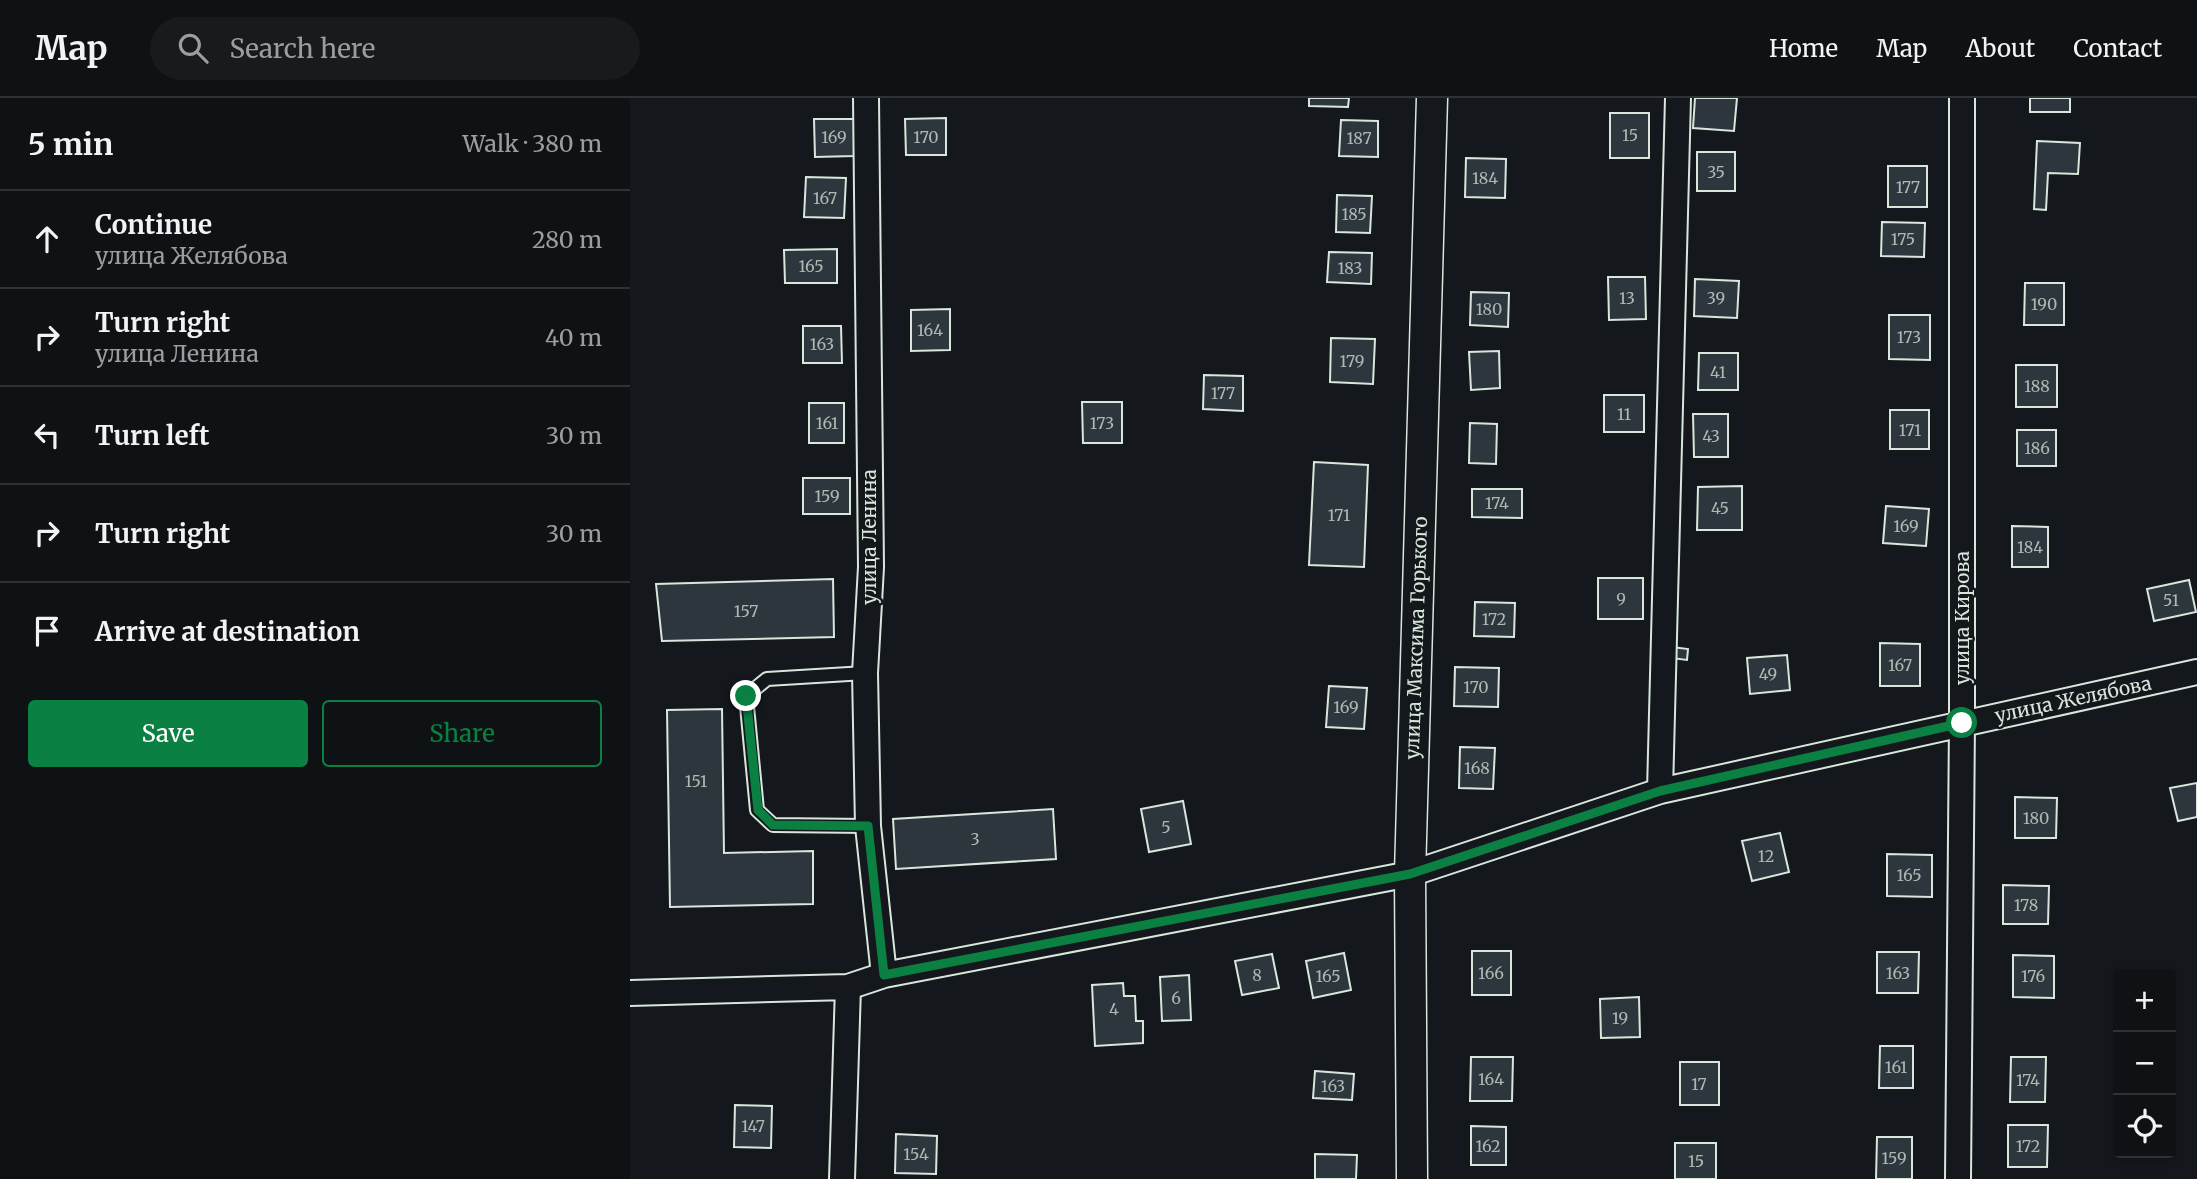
<!DOCTYPE html>
<html lang="en">
<head>
<meta charset="utf-8">
<style>
	:root { --surface:#0f1215; --page:#181b1e; --text:#f1f3f6; --muted:#9b9ea0; --line:#2f3234; --accent:#0b8043 }
	body { margin:0; font-family:Merriweather,serif; background:var(--page); color:var(--text) }
	.controls { position:absolute; right:21px; bottom:21px; display:grid; overflow:hidden; border-radius:7px; box-shadow:0 4px 10px #0003 }
	.controls button { width:63px; height:63px; display:grid; place-items:center; padding:0; border:0; border-bottom:2px solid var(--line); background:var(--surface); color:var(--text); font:35px sans-serif }
	.stop { position:absolute; width:21px; height:21px; margin:-16px; border:5px solid #0b8043; border-radius:50%; background:#fff }
	.stop.end { background:#0b8043; border-color:#fff; box-shadow:0 2px 7px #0008 }
	.list { margin:0; padding:0; list-style:none }
	h2 { display:flex; justify-content:space-between; align-items:center; height:91px; margin:0; padding:0 28px; font-size:30px }
	h2 small { font-size:23px; font-weight:400; color:var(--muted) }
	.list li { display:grid; grid-template-columns:46px 1fr auto; gap:21px; align-items:center; box-sizing:border-box; height:98px; padding:0 28px; border-top:2px solid var(--line) }
	.list b { display:block; font-size:26px; white-space:nowrap }
	.list p { margin:0; font-size:23px; white-space:nowrap; color:var(--muted) }
	.list em { font-size:23px; font-style:normal; color:var(--muted) }
	.actions { display:flex; gap:14px; padding:21px 28px }
	.actions a { flex:1; padding:16px 0; border:2px solid var(--accent); border-radius:7px; text-align:center; font-size:24px; color:var(--accent) }
	.actions .main { background:var(--accent); color:#fff }
	.icon { flex:none; width:38px; height:38px; fill:none; stroke:currentColor; stroke-width:2; stroke-linecap:round; stroke-linejoin:round }
	.map { position:relative; flex:none; width:1567px; height:1081px; overflow:hidden }
	header { display:flex; align-items:center; gap:42px; box-sizing:border-box; height:98px; padding:0 35px; background:var(--surface); border-bottom:2px solid var(--line) }
	header strong { font-size:33px }
	nav { display:flex; gap:38px; margin-inline-start:auto; font-size:24px }
	.search { width:490px; height:63px; background:var(--page); display:flex; align-items:center; gap:18px; box-sizing:border-box; padding:0 24px; border-radius:38px; color:var(--muted); font-size:26px }
	main { display:flex }
	aside { flex:1; background:var(--surface) }
	.map>svg:first-child { display:block }
	.building { fill:#2c363c; stroke:#d8e6dc; stroke-width:2 }
	.lines { fill:none; stroke-linecap:round; stroke-linejoin:round }
	.service-casing { stroke:#d8e6dc; stroke-width:16 }
	.minor-casing { stroke:#d8e6dc; stroke-width:28 }
	.tertiary-casing { stroke:#d8e6dc; stroke-width:33 }
	.service { stroke:#14181c; stroke-width:12 }
	.minor { stroke:#14181c; stroke-width:24 }
	.tertiary { stroke:#14181c; stroke-width:30 }
	.route { stroke:#0b8043; stroke-width:9 }
	.labels { text-anchor:middle; stroke-width:5; stroke-linejoin:round; paint-order:stroke }
	.number-label { font-size:16px; fill:#adbab4 }
	.street-label { font-size:19px; fill:#d8e6dc; stroke:#14181c }
</style>
</head>
<body>
<header>
<strong>Map</strong>
<div class="search"><svg class="icon" aria-label="search" viewBox="0 0 24 24"><circle cx="10" cy="10" r="6"/><path d="M15 15l6 6"/></svg>Search here</div>
<nav><a>Home</a><a>Map</a><a>About</a><a>Contact</a></nav>
</header>
<main>
<aside>
<h2>5 min<small>Walk · 380 m</small></h2>
<ul class="list">
<li><svg class="icon" aria-label="ahead" viewBox="0 0 24 24"><path d="M12 20V5M6 11l6-6 6 6"/></svg><div><b>Continue</b><p>улица Желябова</p></div><em>280 m</em></li>
<li><svg class="icon" aria-label="right" viewBox="0 0 24 24"><path d="M7 20v-9h11M14 6l5 5-5 5"/></svg><div><b>Turn right</b><p>улица Ленина</p></div><em>40 m</em></li>
<li><svg class="icon" aria-label="left" viewBox="0 0 24 24"><path d="M17 20v-9H6M10 6l-5 5 5 5"/></svg><div><b>Turn left</b></div><em>30 m</em></li>
<li><svg class="icon" aria-label="right" viewBox="0 0 24 24"><path d="M7 20v-9h11M14 6l5 5-5 5"/></svg><div><b>Turn right</b></div><em>30 m</em></li>
<li><svg class="icon" aria-label="arrive" viewBox="0 0 24 24"><path d="M6 21V4h12l-3 4 3 4H6"/></svg><div><b>Arrive at destination</b></div></li>
</ul>
<div class="actions"><a class="main">Save</a><a>Share</a></div>
</aside>
<div class="map">
<svg width="1567" height="1081" viewBox="0 0 1567 1081">
	<rect width="100%" height="100%" fill="#14181c"/>
	<path class="building" d="M679 0H719L718 9 679 8Z
		M1065 0H1107L1104 33 1063 30Z
		M1400 0H1440V14H1400Z
		M980 15H1019V60H980Z
		M316 20V57H276L275 21Z
		M184 21H224V58L185 59Z
		M711 22 748 23V59L709 58Z
		M1407 43 1450 45 1448 76 1418 75 1416 112 1404 111Z
		M1067 54H1105V93H1067Z
		M836 60 876 61 875 100 835 99Z
		M1258 68H1297V109H1258Z
		M176 79 216 80 214 120 174 119Z
		M707 97 742 98 740 135 706 134Z
		M1252 124 1295 125 1294 159 1251 158Z
		M207 151V185H155L154 152Z
		M699 154 742 155 741 186 697 184Z
		M978 179H1015L1016 221 979 222Z
		M1065 181 1109 183 1107 220 1064 218Z
		M1395 185H1434V227H1394Z
		M841 194 879 195 878 229 840 227Z
		M320 211V252L281 253V212Z
		M1259 217H1300V262L1259 261Z
		M173 228H211L212 265H173Z
		M701 240 745 241 743 286 700 284Z
		M869 253 870 290 841 292 839 254Z
		M1069 255H1108V292H1068Z
		M1386 267H1427V309H1386Z
		M574 277 613 278V313L573 311Z
		M974 297H1014V334H974Z
		M452 304H492V345H453Z
		M179 305H214V345H179Z
		M1260 312H1299V351H1260Z
		M1063 316H1098V359H1064Z
		M840 325 867 326 866 366 839 365Z
		M1387 332H1426V368H1387Z
		M684 364 738 367 734 469 679 467Z
		M173 380H220V416H173Z
		M1112 388V432H1067L1068 389Z
		M842 391H892V420L842 419Z
		M1256 408 1299 411 1296 448 1253 445Z
		M1382 428 1418 429V469H1382Z
		M968 480H1013V521H968Z
		M203 481 204 539 32 543 26 486Z
		M1559 482 1566 514 1524 523 1517 491Z
		M845 504 885 505 884 539 844 538Z
		M1250 545 1290 546V588H1250Z
		M1042 549 1058 551 1057 562 1041 560Z
		M1157 557 1160 592 1120 596 1117 560Z
		M825 569 869 570 868 609 824 608Z
		M699 588 737 590 734 631 696 629Z
		M92 611 94 755 183 753V806L40 809 37 612Z
		M830 649 865 650 863 691 829 690Z
		M1567 685V719L1548 723 1540 690Z
		M1385 699 1427 700 1426 740H1385Z
		M553 703 561 746 519 754 511 711Z
		M423 711 426 761 266 771 263 721Z
		M1150 735 1159 774 1122 783 1112 743Z
		M1257 756 1302 757V799L1257 798Z
		M1373 787 1419 788 1418 826H1373Z
		M842 853H881V897H842Z
		M1247 854H1289L1288 895H1247Z
		M714 855 721 892 683 900 676 863Z
		M642 856 649 890 612 897 605 863Z
		M1383 857 1424 858V900L1383 899Z
		M559 877 561 922 532 923 530 879Z
		M493 885 494 898H505L506 923H513V945L465 948 462 887Z
		M1009 899 1010 939 971 940 970 901Z
		M1250 948H1283V990H1249Z
		M841 959H883L882 1003H840Z
		M1381 959H1416L1415 1004H1380Z
		M1050 964H1089V1007H1050Z
		M685 973 724 976 722 1002 683 1000Z
		M105 1007 142 1008 141 1050 104 1049Z
		M1378 1027H1418L1417 1069H1378Z
		M841 1028 876 1029V1067H841Z
		M266 1036 307 1038 306 1076 265 1075Z
		M1247 1039H1282V1081H1246Z
		M1045 1045H1086V1081H1045Z
		M685 1056 727 1057 726 1081H685Z"/>
	<g class="lines">
		<g class="service-casing">
			<path id="service" d="M235 575 137 581 116 598 127 712 143 727 238 728"/>
		</g>
		<g class="minor-casing">
			<path id="minor" d="M236 0 241 469 235 575 238 728 254 877
				M1030 693 1048 0
				M0 895 218 889 254 877 780 776 1030 693 1567 574
				M212 1081 218 889
				M1328 1081 1332 624V0"/>
		</g>
		<g class="tertiary-casing">
			<path id="tertiary" d="M782 1081 780 776 802 0"/>
		</g>
		<use href="#service" class="service"/>
		<use href="#minor" class="minor"/>
		<use href="#tertiary" class="tertiary"/>
	</g>
	<g class="lines">
		<path class="route" d="M116 598 128 712 143 727 238 728 254 877 780 776 1030 693 1332 625"/>
	</g>
	<g class="labels">
		<g class="number-label">
			<text x="1000" y="43">15</text>
			<text x="204" y="45">169</text>
			<text x="296" y="45">170</text>
			<text x="729" y="46">187</text>
			<text x="1086" y="80">35</text>
			<text x="855" y="86">184</text>
			<text x="1278" y="95">177</text>
			<text x="195" y="106">167</text>
			<text x="724" y="122">185</text>
			<text x="1273" y="147">175</text>
			<text x="181" y="174">165</text>
			<text x="720" y="176">183</text>
			<text x="997" y="206">13</text>
			<text x="1086" y="206">39</text>
			<text x="1414" y="212">190</text>
			<text x="859" y="217">180</text>
			<text x="300" y="238">164</text>
			<text x="1279" y="245">173</text>
			<text x="192" y="252">163</text>
			<text x="722" y="269">179</text>
			<text x="1088" y="280">41</text>
			<text x="1407" y="294">188</text>
			<text x="593" y="301">177</text>
			<text x="994" y="322">11</text>
			<text x="197" y="331">161</text>
			<text x="472" y="331">173</text>
			<text x="1280" y="338">171</text>
			<text x="1081" y="344">43</text>
			<text x="1407" y="356">186</text>
			<text x="197" y="404">159</text>
			<text x="867" y="411">174</text>
			<text x="1090" y="416">45</text>
			<text x="709" y="423">171</text>
			<text x="1276" y="434">169</text>
			<text x="1400" y="455">184</text>
			<text x="991" y="507">9</text>
			<text x="1541" y="508">51</text>
			<text x="116" y="519">157</text>
			<text x="864" y="527">172</text>
			<text x="1270" y="573">167</text>
			<text x="1138" y="582">49</text>
			<text x="846" y="595">170</text>
			<text x="716" y="615">169</text>
			<text x="847" y="676">168</text>
			<text x="66" y="689">151</text>
			<text x="1406" y="726">180</text>
			<text x="536" y="735">5</text>
			<text x="345" y="747">3</text>
			<text x="1136" y="764">12</text>
			<text x="1279" y="783">165</text>
			<text x="1396" y="813">178</text>
			<text x="861" y="881">166</text>
			<text x="1268" y="881">163</text>
			<text x="627" y="883">8</text>
			<text x="698" y="884">165</text>
			<text x="1403" y="884">176</text>
			<text x="546" y="906">6</text>
			<text x="484" y="917">4</text>
			<text x="990" y="926">19</text>
			<text x="1266" y="975">161</text>
			<text x="861" y="987">164</text>
			<text x="1398" y="988">174</text>
			<text x="1069" y="992">17</text>
			<text x="703" y="994">163</text>
			<text x="123" y="1034">147</text>
			<text x="858" y="1054">162</text>
			<text x="1398" y="1054">172</text>
			<text x="286" y="1062">154</text>
			<text x="1264" y="1066">159</text>
			<text x="1066" y="1069">15</text>
		</g>
		<g class="street-label">
			<text transform="translate(239 439) rotate(-90)" y="7">улица Ленина</text>
			<text transform="translate(1332 520) rotate(-90)" y="7">улица Кирова</text>
			<text transform="translate(786 540) rotate(-88)" y="7">улица Максима Горького</text>
			<text transform="translate(1443 601) rotate(-12)" y="7">улица Желябова</text>
		</g>
	</g>
</svg>
<div class="controls">
<button>+</button>
<button>−</button>
<button><svg class="icon" aria-label="locate" viewBox="0 0 24 24"><circle cx="12" cy="12" r="6"/><path d="M12 2v4M12 18v4M2 12h4M18 12h4"/></svg></button>
</div>
<div class="stop" style="left:1332px;top:625px"></div>
<div class="stop end" style="left:116px;top:598px"></div>
</div>
</main>
</body>
</html>
